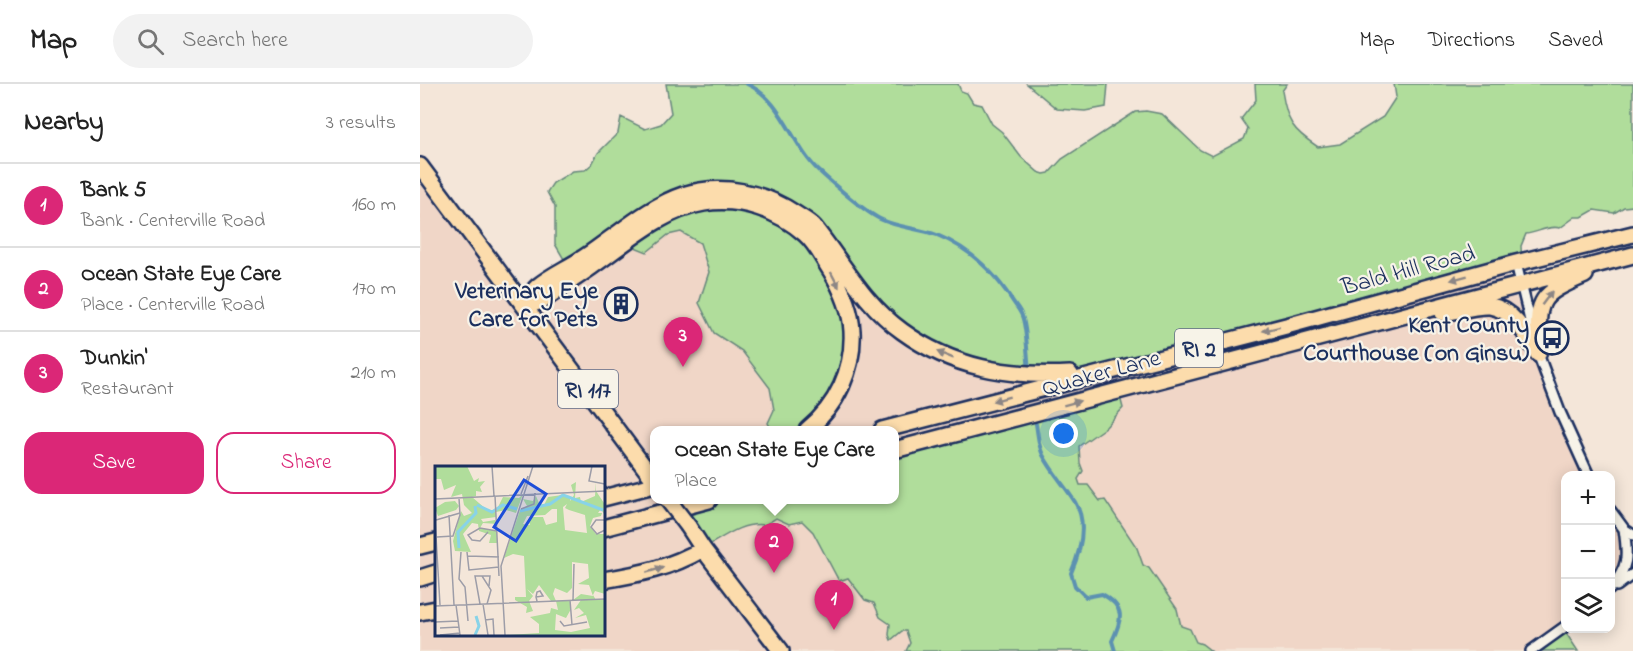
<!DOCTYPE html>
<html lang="en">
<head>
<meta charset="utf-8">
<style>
	:root { --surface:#fff; --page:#f2f2f2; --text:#222; --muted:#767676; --line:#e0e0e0; --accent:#db2777 }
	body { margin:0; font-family:"Indie Flower",sans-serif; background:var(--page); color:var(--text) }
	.controls { position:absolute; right:18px; bottom:18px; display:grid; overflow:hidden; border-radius:12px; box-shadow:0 3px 15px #0003 }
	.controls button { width:54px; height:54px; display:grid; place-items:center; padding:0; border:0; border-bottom:2px solid var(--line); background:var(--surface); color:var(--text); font:30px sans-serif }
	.you { position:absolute; left:644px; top:350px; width:21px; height:21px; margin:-15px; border:4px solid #fff; border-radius:50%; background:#1a73e8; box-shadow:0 0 0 9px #1a73e833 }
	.badge { display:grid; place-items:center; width:39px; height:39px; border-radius:50%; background:var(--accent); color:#fff; font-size:20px; font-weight:700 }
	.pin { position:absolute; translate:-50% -50px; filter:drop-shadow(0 2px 3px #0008) }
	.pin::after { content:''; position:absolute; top:32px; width:21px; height:18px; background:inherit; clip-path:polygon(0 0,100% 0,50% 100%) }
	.popup { position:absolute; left:230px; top:342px; width:249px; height:78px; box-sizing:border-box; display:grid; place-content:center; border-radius:12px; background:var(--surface); filter:drop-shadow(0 2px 4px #0005); font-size:20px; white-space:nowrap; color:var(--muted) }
	.popup b { font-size:22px; color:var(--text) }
	.popup::after { content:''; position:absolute; left:50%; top:100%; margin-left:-12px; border:12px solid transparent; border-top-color:var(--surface) }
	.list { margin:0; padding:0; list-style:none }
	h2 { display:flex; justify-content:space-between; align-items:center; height:78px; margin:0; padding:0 24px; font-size:26px }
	h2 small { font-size:20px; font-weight:400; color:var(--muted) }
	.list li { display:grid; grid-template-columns:39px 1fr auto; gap:18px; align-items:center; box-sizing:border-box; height:84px; padding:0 24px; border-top:2px solid var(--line) }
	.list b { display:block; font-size:22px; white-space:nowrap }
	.list p { margin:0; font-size:20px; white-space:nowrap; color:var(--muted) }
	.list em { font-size:20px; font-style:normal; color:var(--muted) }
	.actions { display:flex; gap:12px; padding:18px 24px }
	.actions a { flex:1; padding:14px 0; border:2px solid var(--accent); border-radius:18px; text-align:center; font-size:21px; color:var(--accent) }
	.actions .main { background:var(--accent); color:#fff }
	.icon { flex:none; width:33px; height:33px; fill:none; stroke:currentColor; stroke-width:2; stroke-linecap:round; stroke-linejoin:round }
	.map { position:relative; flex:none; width:1213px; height:567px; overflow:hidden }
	header { display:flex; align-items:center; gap:36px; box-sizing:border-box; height:84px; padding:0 30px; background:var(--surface); border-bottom:2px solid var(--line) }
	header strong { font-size:28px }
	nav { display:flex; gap:33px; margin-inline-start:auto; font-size:21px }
	.search { width:420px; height:54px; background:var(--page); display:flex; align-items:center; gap:15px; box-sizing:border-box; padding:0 21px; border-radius:33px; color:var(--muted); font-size:22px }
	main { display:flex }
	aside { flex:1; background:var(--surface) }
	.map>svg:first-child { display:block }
	.built { fill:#f0d6c7; fill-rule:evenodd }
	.green { fill:#b0dd9b; stroke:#66867c; stroke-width:1.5 }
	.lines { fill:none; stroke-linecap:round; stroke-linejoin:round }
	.stream { stroke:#5c91b1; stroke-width:4 }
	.minor-casing { stroke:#1b2f5e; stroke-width:14 }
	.primary-casing { stroke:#1b2f5e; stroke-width:20 }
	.minor { stroke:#f7f3e8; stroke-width:9 }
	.primary { stroke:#fcdcac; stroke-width:15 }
	.primary-bridge-casing { stroke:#1b2f5e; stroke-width:20; stroke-linecap:butt }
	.primary-bridge { stroke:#fcdcac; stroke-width:15 }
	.oneway { fill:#8c8685 }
	.labels { text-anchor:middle; stroke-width:4.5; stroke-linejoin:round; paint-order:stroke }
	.shield { fill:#f7f3e8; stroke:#5d6a87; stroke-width:1.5 }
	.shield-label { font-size:22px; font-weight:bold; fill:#1b2f5e }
	.street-label { font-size:24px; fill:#1b2f5e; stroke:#f7f3e8 }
	.poi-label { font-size:24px; font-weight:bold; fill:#1b2f5e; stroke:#f7f3e8; text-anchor:end }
	.inset-river { fill:none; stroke:#88d3e8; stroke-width:3 }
	.inset-road { fill:none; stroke:#9d9da8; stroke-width:1.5 }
	.view { fill:#1d4ed8; fill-opacity:0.15; stroke:#1d4ed8; stroke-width:3 }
	.inset-edge { fill:none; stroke:#1b2f5e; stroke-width:3 }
</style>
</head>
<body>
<header>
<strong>Map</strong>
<div class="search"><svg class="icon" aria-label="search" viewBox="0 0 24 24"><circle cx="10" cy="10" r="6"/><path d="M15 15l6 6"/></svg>Search here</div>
<nav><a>Map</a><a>Directions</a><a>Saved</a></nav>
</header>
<main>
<aside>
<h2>Nearby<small>3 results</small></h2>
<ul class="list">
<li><span class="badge">1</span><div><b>Bank 5</b><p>Bank · Centerville Road</p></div><em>160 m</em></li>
<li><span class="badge">2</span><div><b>Ocean State Eye Care</b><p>Place · Centerville Road</p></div><em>170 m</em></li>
<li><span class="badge">3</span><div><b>Dunkin'</b><p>Restaurant</p></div><em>210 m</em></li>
</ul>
<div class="actions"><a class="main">Save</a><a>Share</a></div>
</aside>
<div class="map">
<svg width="1213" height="567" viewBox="0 0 1213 567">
	<rect width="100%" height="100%" fill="#f4e6d9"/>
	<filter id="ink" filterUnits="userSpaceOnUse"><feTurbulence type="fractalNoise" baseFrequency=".0167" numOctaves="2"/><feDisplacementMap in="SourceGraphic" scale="12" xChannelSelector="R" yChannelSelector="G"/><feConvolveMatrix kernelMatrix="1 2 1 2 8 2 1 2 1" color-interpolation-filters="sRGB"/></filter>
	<g filter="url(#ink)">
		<path class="built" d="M0 83 88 202 94 206 126 196 225 129 261 111 297 107 335 110 351 116 390 140 432 200 454 225 488 252 525 273 565 285 602 292 672 289 703 283 1083 185 1117 261 1115 263 1138 327 1160 377 1169 391 1146 392 1145 541 1110 567H791L782 560 776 558 770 545 761 542 757 525 729 484 723 481 717 464 685 416 680 417 669 401H660L658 395 663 387 660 379 659 362 686 343 703 324 699 310 474 367V346H386L407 324 420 305 429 278 431 243 421 207 385 151 340 123 295 117 258 125 239 135 206 159 227 168 248 151 261 148 280 159 289 188 279 220 294 249 322 267 351 304 354 326 349 339 352 346H234V416H294L258 425 286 463 317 444 335 440 345 441 356 434 369 440 382 437 393 448 419 497 428 494 445 516 454 519 460 533 470 540 469 551 471 556 482 547H486L490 559 486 567H0ZM16 384H183V550H16Z
			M1191 427 1205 450 1206 473 1191 503Z"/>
		<path class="green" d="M246 0H538L541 7 547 9 553 19 562 21 572 40 582 48 601 73 618 88 624 90 629 89 642 75 715 28 726 27 742 30 780 66 792 72 824 55 828 45 821 35 836 16 835 0H867L862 7C867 38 872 46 898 63L920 60 963 33 976 13 974 0H1213V122L1204 123 1194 129 1174 126 1162 133H1155L1140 144C1128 141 1118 149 1106 150L1101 162 1102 183 672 289 602 292 488 252 390 140 297 107 148 182 135 160V123L127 108 133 99 153 87 165 86 172 80 178 69 198 49 201 33 225 45 241 40 251 29Z
			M607 0H688L686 23 665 27 637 25Z
			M313 118 385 151 421 207 429 278 386 346H352L348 339 354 326 350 304 322 267 294 249 279 219 289 188 280 159 261 148 248 151 227 168 205 159 239 135Z
			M699 309 703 324 686 343 659 362 660 379 663 387 658 395 660 401H668L680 417 685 416 717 464 723 481 729 484 757 525 761 542 770 545 776 558 782 560 791 567H486L490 559 486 547H482L471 556 469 551 470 540 460 533 454 519 445 516 428 494 419 497 393 448 382 437 369 440 356 434 345 441C322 438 305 452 286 463L261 431 294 416H474V367Z
			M1142 543 1158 567H1111Z"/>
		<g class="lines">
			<path class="stream" d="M327 0C363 16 371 61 399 87 413 100 444 127 460 135 478 144 499 144 517 151 549 164 574 188 592 216 595 221 600 226 602 232 607 244 607 272 609 286
				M616 340C618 351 618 361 623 371 632 388 645 402 655 418 668 439 660 468 651 489L655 502 666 513 682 510C705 523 703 534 692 557L695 567"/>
			<g class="minor-casing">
				<path id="minor" d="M1096 179 1114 253
					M1117 267 1140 328 1169 392
					M1190 426 1204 445 1213 451
					M1197 502 1213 490
					M1190 505C1209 483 1208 472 1204 445
					M1111 567 1146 542"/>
			</g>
			<g class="primary-casing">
				<path id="primary" d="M0 82 234 396
					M105 222C108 216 112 207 117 203 130 192 146 185 160 176 172 169 184 159 197 150 217 135 239 119 263 111 302 99 343 108 376 130 382 134 390 138 394 143 423 179 444 220 482 247 533 284 588 293 650 290
					M105 222 122 217C138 205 154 195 171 183 206 159 241 126 284 119 320 113 358 126 385 150 396 159 403 175 411 187 421 204 431 227 432 247 434 285 417 322 387 346
					M1023 229C1036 227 1057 221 1070 222 1093 225 1107 252 1118 270
					M1118 270C1119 217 1113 213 1165 191
					M462 346 870 241 1096 179 1213 150
					M474 366 1213 171
					M183 414 234 401
					M268 442 283 465 361 567
					M183 444 289 416
					M0 462 16 458
					M0 494 16 489
					M183 496C220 490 250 484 283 465
					M0 528 16 525"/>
			</g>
			<use href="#minor" class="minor"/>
			<use href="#primary" class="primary"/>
			<g class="primary-bridge-casing">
				<path id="primary-bridge" d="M248 416 268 442"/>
			</g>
			<use href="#primary-bridge" class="primary-bridge"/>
		</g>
		<defs><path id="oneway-solid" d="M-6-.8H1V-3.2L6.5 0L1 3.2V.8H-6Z" transform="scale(1.5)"/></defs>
		<g class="oneway">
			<use href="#oneway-solid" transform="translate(1039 194) rotate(165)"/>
			<use href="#oneway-solid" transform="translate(415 196) rotate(62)"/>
			<use href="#oneway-solid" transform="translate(1127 214) rotate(-53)"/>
			<use href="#oneway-solid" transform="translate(851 245) rotate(166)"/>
			<use href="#oneway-solid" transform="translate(525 271) rotate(-158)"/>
			<use href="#oneway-solid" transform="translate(581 315) rotate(165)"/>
			<use href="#oneway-solid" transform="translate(652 319) rotate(-15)"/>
			<use href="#oneway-solid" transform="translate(235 486) rotate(-16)"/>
		</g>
	</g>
	<defs>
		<g id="building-ring" transform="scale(1.725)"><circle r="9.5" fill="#f7f3e8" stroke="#1b2f5e" stroke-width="1.5"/><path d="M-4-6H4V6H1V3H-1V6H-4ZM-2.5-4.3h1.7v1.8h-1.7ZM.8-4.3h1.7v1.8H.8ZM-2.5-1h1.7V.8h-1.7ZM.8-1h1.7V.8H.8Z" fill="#1b2f5e"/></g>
		<g id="bus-ring" transform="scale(1.725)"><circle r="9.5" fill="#f7f3e8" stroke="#1b2f5e" stroke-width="1.5"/><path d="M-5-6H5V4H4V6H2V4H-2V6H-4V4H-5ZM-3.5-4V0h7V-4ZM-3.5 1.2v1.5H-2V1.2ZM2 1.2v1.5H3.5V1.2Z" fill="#1b2f5e"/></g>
	</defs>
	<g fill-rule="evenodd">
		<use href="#building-ring" x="201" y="220"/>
		<use href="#bus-ring" x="1132" y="254"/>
	</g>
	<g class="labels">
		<g class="shield">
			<rect x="755" y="245" width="48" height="38" rx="4.5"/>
			<rect x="138" y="286" width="60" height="38" rx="4.5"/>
		</g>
		<g class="shield-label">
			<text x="779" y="272">RI 2</text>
			<text x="168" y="313">RI 117</text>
		</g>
		<g class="street-label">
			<text transform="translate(988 185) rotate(-15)" y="8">Bald Hill Road</text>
			<text transform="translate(681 288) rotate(-15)" y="8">Quaker Lane</text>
		</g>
		<g class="poi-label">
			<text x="178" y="214">Veterinary Eye<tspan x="178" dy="28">Care for Pets</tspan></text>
			<text x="1109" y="248">Kent County<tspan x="1109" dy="28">Courthouse (on Ginsu)</tspan></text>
		</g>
	</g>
	<g transform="translate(15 382)">
		<rect width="170" height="170" fill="#f4e6d9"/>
		<path d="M0 0H32L39 15 44 12 43 16 50 15 45 21 47 26 41 25V30L37 31 51 43 61 45 68 31 84 32 88 28 81 47 71 44 61 46V51L46 53 48 56 60 54 62 58 48 57 45 62 62 65V77H54L56 69 44 65 43 58 37 57 28 68 36 86 20 85 18 75 26 45 29 50 37 47 29 39 27 28 16 31 21 19 9 24 6 13H1ZM141 16 140 32 145 31 146 36 160 30 161 16V25L169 37V48L166 43 163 47H167L166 50 158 52 155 60 161 68H169L170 128 160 125 158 129 161 134 169 133V169H71L104 167V158L95 151 115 147 116 142 123 144 121 135H116L104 119 98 128 92 123 98 130 94 135 98 145 91 147 92 141 80 134V131H91L89 90 78 88 69 92 85 44 92 40 88 33 98 35 101 30 104 37 109 39 113 31 127 29 135 30V35L139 29 136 19ZM132 38 130 42 134 44 150 49 152 67 130 64 128 41ZM117 43H122V56L111 59 108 51H98L93 54 95 59 88 58 92 50 110 49ZM137 96 153 98 154 112 143 118 154 119 158 130 146 128 138 134H146L139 144 144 142 149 147 140 152 151 149 155 162 136 166 120 164 121 148 131 152 136 143 135 134 121 135 118 128 120 122 132 127 137 122ZM10 36 20 35 24 40 21 44 3 50 0 42Z" fill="#b0dd9b" fill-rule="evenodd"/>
		<path class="inset-river" d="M42 39 57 46 68 39 82 43M85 45 115 38 128 29 168 44M24 82 23 66 41 47 40 40M40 169 44 160 41 150"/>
		<path class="inset-road" d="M57 0 59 30M157 0 154 15 170 18M86 28 93 10M60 30 64 110M0 33 170 25M86 43 99 38 100 27M14 49 19 139M0 53 5 139M1 54 25 47M170 54H161L156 61 162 68 170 64M53 66 45 75 37 74 33 69 45 62 62 65M2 71 18 70 25 49 24 32M26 86 24 113 30 121 33 155M32 86 34 104 64 101M33 90 64 91M47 110 56 124 52 138M101 131 108 130 105 125 102 126 101 131 102 135V136M135 134 137 159M138 134 139 98M45 138 40 110H55L54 120M48 138 53 169M21 139 25 169M0 140 170 133M50 154 58 153 59 169M125 155 129 160 152 156M0 156 23 155M5 162 24 161M5 169 25 167M70 169 66 100 98 0"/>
		<path class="view" d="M89 14 111 28 81 75 59 61Z"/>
		<rect width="170" height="170" class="inset-edge"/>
	</g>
</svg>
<div class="controls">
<button>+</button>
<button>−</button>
<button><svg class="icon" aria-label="layers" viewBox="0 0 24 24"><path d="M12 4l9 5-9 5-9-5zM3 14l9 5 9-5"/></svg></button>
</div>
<div class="you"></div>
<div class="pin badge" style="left:414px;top:546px">1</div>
<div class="pin badge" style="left:354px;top:489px">2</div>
<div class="popup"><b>Ocean State Eye Care</b>Place</div>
<div class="pin badge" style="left:263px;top:283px">3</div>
</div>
</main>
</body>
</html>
